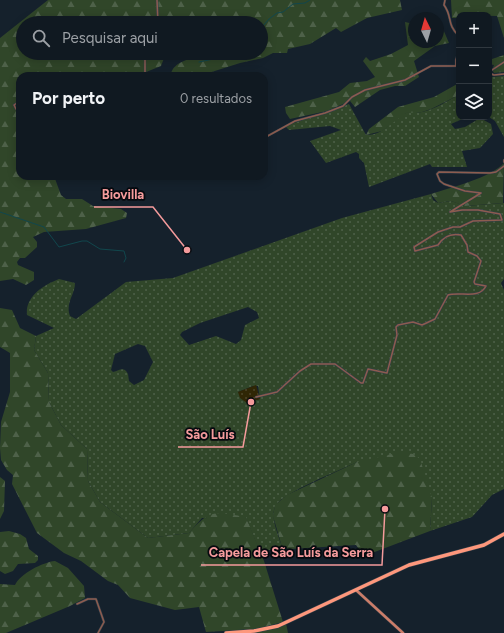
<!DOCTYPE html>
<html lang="pt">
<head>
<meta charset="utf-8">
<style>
	:root { --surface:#101921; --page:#1e262e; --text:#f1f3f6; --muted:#9ca0a5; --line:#30383f }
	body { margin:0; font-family:Figtree,sans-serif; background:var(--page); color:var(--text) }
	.controls { position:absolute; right:12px; top:12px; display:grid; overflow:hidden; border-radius:8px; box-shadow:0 2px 10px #0003 }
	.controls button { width:36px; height:36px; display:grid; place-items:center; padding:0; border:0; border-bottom:1px solid var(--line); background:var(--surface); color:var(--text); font:20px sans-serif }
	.compass { position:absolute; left:408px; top:12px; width:36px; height:36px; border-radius:50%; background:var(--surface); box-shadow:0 2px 10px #0003; rotate:355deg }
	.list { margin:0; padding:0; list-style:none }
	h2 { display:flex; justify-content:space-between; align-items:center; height:52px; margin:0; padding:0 16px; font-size:17px }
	h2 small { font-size:13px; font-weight:400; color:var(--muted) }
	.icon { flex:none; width:22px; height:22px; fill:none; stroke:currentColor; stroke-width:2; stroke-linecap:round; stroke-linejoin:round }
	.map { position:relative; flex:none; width:504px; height:633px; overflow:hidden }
	.search { position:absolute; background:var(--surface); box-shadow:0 2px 10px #0003; left:16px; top:16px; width:252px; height:44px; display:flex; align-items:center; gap:10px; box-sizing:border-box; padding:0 14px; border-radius:22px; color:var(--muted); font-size:15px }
	.panel { position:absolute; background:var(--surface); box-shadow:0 2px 10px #0003; left:16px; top:72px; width:252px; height:108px; border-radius:12px }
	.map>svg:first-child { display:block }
	.grass { fill:url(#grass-dots); fill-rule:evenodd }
	.forest { fill:url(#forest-firs) }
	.sand { fill:url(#sand-dots) }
	.park { fill:#304629 }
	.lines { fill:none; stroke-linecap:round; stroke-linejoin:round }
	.stream { stroke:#11474d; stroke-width:1 }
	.street-casing { stroke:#333f49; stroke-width:2.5 }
	.secondary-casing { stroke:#333f49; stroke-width:3.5 }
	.primary-casing { stroke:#333f49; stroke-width:4.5 }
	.street { stroke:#8d5c4f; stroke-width:1.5 }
	.secondary { stroke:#cc7d69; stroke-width:2.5 }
	.primary { stroke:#fd977c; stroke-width:3.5 }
	.leader { fill:none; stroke:#f59b9c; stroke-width:1.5 }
	.callout-dot { fill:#f59b9c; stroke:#060a0f; stroke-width:1.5 }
	.callout-label { font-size:13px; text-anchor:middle; font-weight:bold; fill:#f59b9c; stroke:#060a0f; stroke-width:3.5; stroke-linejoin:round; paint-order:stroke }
</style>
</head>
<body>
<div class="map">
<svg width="504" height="633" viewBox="0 0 504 633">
	<defs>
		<pattern id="grass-dots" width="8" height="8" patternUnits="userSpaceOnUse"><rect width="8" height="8" fill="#304629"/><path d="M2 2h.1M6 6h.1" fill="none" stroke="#4e6149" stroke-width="1.8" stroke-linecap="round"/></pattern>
		<pattern id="forest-firs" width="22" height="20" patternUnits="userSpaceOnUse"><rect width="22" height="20" fill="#304629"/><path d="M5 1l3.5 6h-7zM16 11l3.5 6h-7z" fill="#4e6149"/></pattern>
		<pattern id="sand-dots" width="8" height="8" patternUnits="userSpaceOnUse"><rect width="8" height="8" fill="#2f2605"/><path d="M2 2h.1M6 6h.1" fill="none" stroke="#4d462a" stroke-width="1.8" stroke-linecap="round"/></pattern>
	</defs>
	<rect width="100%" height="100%" fill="#15212c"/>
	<path class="grass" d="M504 76V137L495 121 489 117V81L492 79 491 77Z
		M459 95V117H467L451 124 455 129 465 127 480 118 491 124 493 134 480 148 462 151 467 167H432L430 164 369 187 364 163 359 158V154L356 152 326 163 310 141 341 130 330 126 289 130 285 126 349 104 366 135C388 135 392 116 406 113 411 111 417 113 422 112 435 109 447 101 459 95Z
		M431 194 433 200 438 203 451 201 466 206 504 203V279L501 283 504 290V489L492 495 472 517 430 531 432 498 357 462C341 470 284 492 276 505 269 516 279 536 282 547L260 552 246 518H202L189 533 148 538 100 502 88 481 87 449 61 425 49 402 48 373 34 350 36 336 54 328 27 315C25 297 43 285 59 279L75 283C75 295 65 303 70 316L76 319 126 282 173 278 342 218ZM248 307 257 312 259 318 245 325 241 340 236 344 216 336 189 345 180 335 182 332 200 323ZM138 344 145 346 153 362 144 380 134 385 129 381 128 374C124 366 120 370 113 372L111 370 115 354ZM253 386H258L260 399 253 401 238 392Z"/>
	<path class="forest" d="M48 0H400L402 10 367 18 341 32 336 28 310 44 288 49 287 53H273L263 58 240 63 199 76H171C171 50 243 53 261 53V23H23V53H166L161 66 146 72 144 76H20V176H54L61 195 66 199H82L93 206 121 209 127 213 126 218 86 229 44 232 33 237 37 242V247L25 258H20L17 262 18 265 34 272V280L26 285 13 279 0 281V38Z
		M451 0H504V38L497 16 459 15V18H452Z
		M405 22 414 24V42H438V29H443L449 43 435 46 414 61 419 77 405 86H395L380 90 355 107 350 101 327 111 290 119 286 113 285 107 339 92 350 83 367 81 375 77 363 61 366 57 370 61 391 54 408 45Z
		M504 55V72L494 73 492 70 494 65 489 64V60Z
		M459 83V95L431 109 422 112 406 113 382 131 366 135 369 129 398 107 434 97Z
		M504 163 503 203 465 206 451 201 438 203 431 194C450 188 492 177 504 163Z
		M0 308 12 310 20 328 36 336 34 350 48 373 49 402 61 425 87 449 88 481 100 502 148 538 189 533C211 508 215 512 246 517L264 561 283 622 257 629 206 632 199 607 175 610 130 598 118 585 108 581 81 561 64 553 37 533 12 484 13 475 7 470 1 460 0 448 1 422 10 392V353L0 347Z
		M401 452 413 454 420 459 432 498 430 531 364 556 356 545 290 549 282 547 273 516 275 505 287 495 357 462Z
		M0 477 5 481 4 511 0 519Z
		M9 531 20 534 26 538 29 549 38 556V560L35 563 18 564 13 571 5 574 0 571V532Z
		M55 561 68 568 84 586 85 598 70 606 6 633H0V584L15 585C20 574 43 562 55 561Z"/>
	<path class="sand" d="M256 385 260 399 247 403 240 398 238 392Z"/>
	<path class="park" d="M286 623 288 633H226L254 631Z"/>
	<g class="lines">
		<path class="stream" d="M261 24 263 26 269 19 277 13 283 12 293 4 305 3 310 0
			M199 62 223 57 230 53
			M0 212 44 227 59 247 82 241H87L100 249 124 251 126 258 124 262"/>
		<g class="street-casing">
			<path id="street" d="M157 0 158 23
				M445 0 444 5C453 17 446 24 459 36
				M456 66V60L459 50
				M489 72 504 62
				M489 73 494 75 504 74
				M145 76V53
				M17 103 14 105 16 109 20 110
				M20 118V121
				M264 138 295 121 325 113 343 106 352 97 365 90 405 80 431 66H459
				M504 160V162
				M256 397 277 392 300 371 311 364H335L361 383H363L368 369 387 373 397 335 396 327 398 325 413 322 422 325 435 319 448 295C460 291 479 300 486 286L475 284 474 282 481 261 477 256 468 252 467 245 461 235C451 233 443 237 438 245L415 251 414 247 438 232 453 227H460L473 221 502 220 500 214 478 210H462L450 212 481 193 465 191 444 184 440 181 437 174 439 172 490 173 496 172 504 166
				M77 604 88 599H96L104 622 98 633"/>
		</g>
		<g class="secondary-casing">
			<path id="secondary" d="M356 590 403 633"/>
		</g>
		<g class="primary-casing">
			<path id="primary" d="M226 633 254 631 278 626 409 565 484 545 504 534"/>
		</g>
		<use href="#street" class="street"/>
		<use href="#secondary" class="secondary"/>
		<use href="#primary" class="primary"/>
	</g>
	<path class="leader" d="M187 250L153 207H94M251 402L243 447H178M385 509L382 565H201"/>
	<g class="callout-dot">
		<circle cx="187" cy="250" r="4"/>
		<circle cx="251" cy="402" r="4"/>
		<circle cx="385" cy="509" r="4"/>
	</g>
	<g class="callout-label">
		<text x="123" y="199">Biovilla</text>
		<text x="210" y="439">São Luís</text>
		<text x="291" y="557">Capela de São Luís da Serra</text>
	</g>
</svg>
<div class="controls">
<button>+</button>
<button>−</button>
<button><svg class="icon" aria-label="layers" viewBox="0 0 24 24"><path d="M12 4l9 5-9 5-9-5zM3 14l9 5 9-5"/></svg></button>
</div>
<svg class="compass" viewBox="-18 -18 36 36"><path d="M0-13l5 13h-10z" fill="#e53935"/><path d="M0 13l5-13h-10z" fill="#9ca0a5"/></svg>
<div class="search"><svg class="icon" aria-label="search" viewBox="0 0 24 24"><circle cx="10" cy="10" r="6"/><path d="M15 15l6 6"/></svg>Pesquisar aqui</div>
<section class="panel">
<h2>Por perto<small>0 resultados</small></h2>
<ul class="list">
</ul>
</section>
</div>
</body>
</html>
